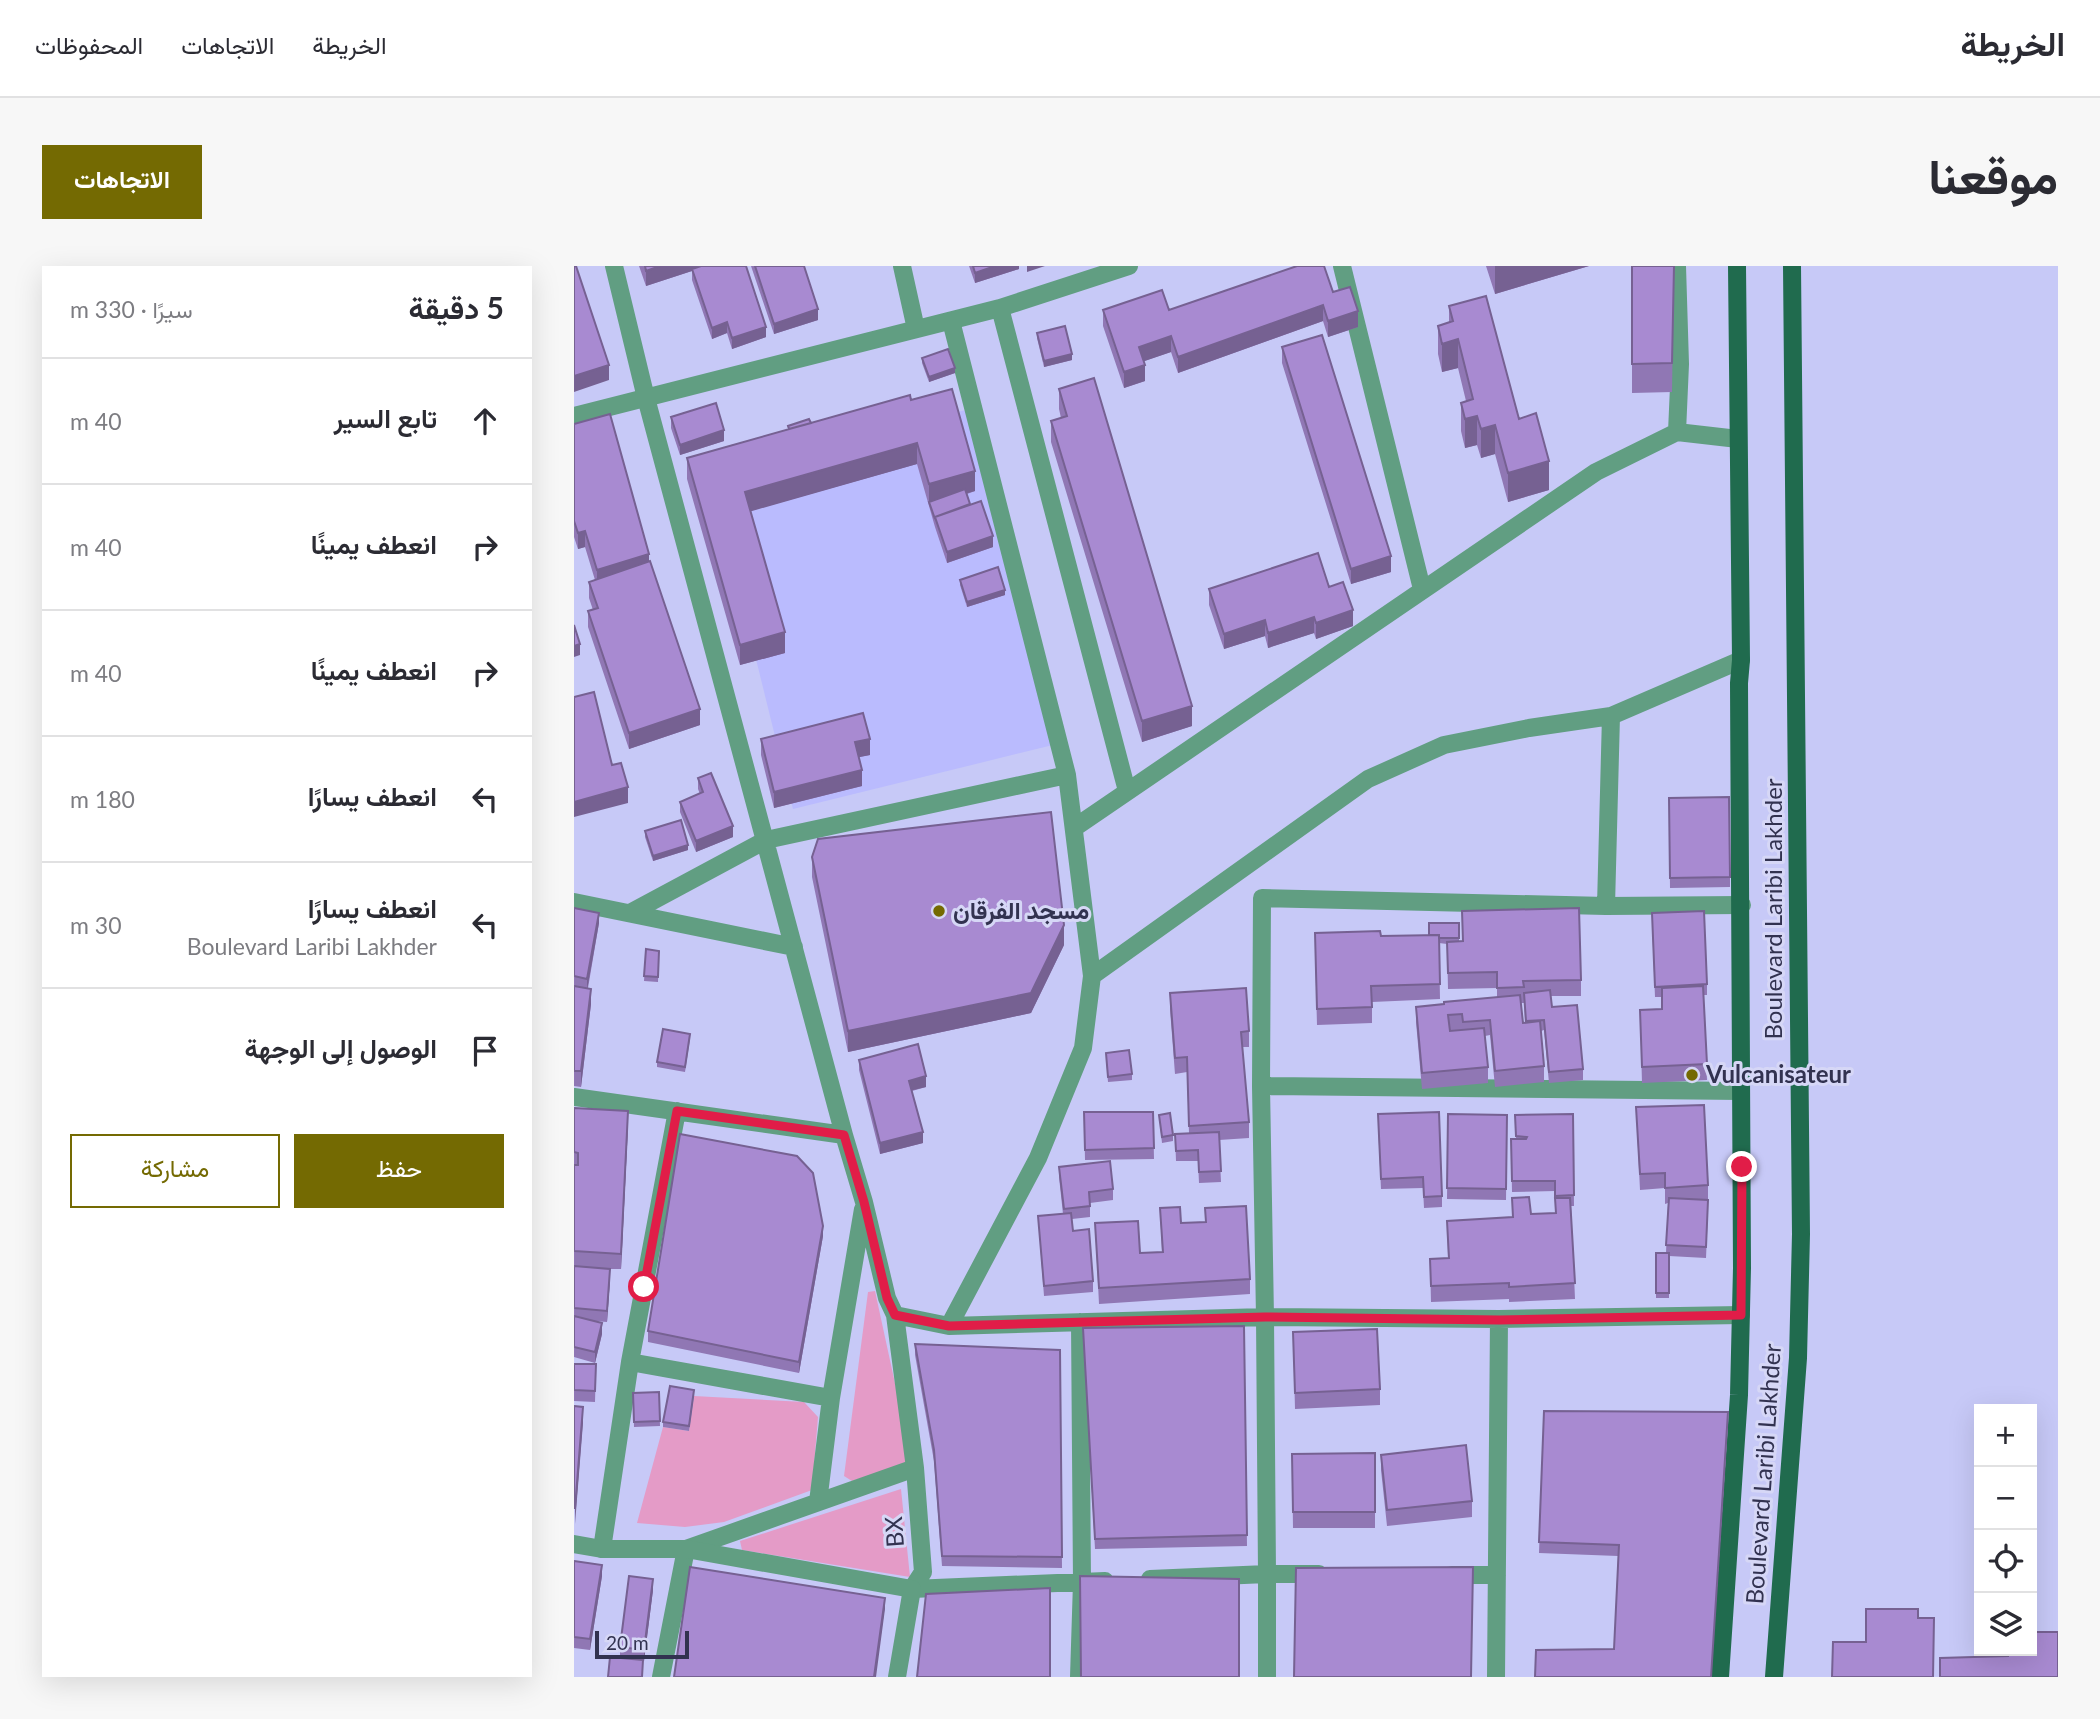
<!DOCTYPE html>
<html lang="ar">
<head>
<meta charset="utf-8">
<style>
	:root { --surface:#fff; --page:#f7f7f7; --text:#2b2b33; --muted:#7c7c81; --line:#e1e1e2; --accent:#746a02 }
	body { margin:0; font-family:Lato,Vazirmatn,sans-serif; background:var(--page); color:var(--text); direction:rtl }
	.controls { position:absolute; right:21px; bottom:21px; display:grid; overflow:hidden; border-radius:0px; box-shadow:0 7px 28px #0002 }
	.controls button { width:63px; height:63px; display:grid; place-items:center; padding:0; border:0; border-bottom:2px solid var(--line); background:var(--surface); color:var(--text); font:35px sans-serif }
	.scale { position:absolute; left:21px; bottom:18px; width:94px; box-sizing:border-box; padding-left:7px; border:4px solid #323250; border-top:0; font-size:19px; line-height:24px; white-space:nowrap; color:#323250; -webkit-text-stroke:5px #d6d7f6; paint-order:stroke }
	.stop { position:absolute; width:21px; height:21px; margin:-16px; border:5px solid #e11d48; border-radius:50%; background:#fff }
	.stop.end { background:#e11d48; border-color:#fff; box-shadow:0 2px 7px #0008 }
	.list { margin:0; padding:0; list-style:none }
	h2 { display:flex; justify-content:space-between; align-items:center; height:91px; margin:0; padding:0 28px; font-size:30px }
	h2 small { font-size:23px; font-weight:400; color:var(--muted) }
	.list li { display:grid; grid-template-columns:46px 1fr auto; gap:21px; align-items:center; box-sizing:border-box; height:126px; padding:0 28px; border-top:2px solid var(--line) }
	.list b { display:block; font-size:26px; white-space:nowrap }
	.list p { margin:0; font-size:23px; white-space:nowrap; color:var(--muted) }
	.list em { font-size:23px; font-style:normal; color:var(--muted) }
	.actions { display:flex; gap:14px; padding:21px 28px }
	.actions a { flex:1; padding:16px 0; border:2px solid var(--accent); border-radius:0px; text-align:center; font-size:24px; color:var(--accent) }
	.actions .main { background:var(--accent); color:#fff }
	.icon { flex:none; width:38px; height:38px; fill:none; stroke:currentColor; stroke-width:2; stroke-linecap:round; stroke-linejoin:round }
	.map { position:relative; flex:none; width:1484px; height:1411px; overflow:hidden; direction:ltr; border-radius:0px }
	header { display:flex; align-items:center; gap:42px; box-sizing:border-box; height:98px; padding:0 35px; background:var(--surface); border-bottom:2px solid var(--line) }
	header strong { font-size:33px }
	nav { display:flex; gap:38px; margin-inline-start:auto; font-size:24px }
	.intro { display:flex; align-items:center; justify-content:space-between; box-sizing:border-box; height:168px; padding:0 42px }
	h1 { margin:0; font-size:49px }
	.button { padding:18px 32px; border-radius:0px; background:var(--accent); color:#fff; font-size:24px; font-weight:700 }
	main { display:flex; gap:42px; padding:0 42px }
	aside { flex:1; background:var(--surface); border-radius:0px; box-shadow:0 7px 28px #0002 }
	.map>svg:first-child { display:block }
	.built { fill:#babbfe }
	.green { fill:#e49bc7 }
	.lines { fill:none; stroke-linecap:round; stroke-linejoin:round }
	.minor { stroke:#619e82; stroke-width:18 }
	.tertiary { stroke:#619e82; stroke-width:18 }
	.primary { stroke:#206b4e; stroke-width:18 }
	.wall { fill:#9077b4; fill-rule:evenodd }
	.shaded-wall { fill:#766192 }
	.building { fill:#a88ad1; stroke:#766192; stroke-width:2 }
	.route { stroke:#e11d48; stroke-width:9 }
	.poi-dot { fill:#746a02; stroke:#d6d7f6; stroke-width:2.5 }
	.labels { text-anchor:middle; stroke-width:6; stroke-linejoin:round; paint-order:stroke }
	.street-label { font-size:24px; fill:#323250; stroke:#d6d7f6 }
	.poi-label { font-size:24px; font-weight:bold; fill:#323250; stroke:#d6d7f6; text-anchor:start }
</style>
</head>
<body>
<header>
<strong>الخريطة</strong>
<nav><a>الخريطة</a><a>الاتجاهات</a><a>المحفوظات</a></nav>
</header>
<div class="intro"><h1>موقعنا</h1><a class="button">الاتجاهات</a></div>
<main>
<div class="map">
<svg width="1484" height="1411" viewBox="0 0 1484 1411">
	<rect width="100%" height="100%" fill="#c7c9f7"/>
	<path class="built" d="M400 142 483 478 219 543 136 207Z"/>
	<path class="green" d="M301 1025 338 1196 278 1215 270 1210 294 1026Z
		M120 1130 230 1136 244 1151 238 1224 150 1256 111 1261 63 1257 89 1161 115 1165Z
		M327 1223 336 1311 168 1284 166 1275Z"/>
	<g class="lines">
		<path class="minor" d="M40 0 72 132 270 869 290 936 313 1032 321 1049 341 1202 349 1306 338 1323
			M328 0 342 63
			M768 0 848 323
			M1103 0 1106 98 1103 166 1164 173
			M426 42 553 525
			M0 150 426 42 555 0
			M500 562 1022 206 1103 166
			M0 636 220 681
			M1032 640 1037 450
			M56 647 192 574 493 509
			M518 710 794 513 870 479 955 462 1037 450 1167 394
			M687 820 688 632 1032 640 1168 639
			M0 831 270 869
			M321 1049 375 1060 691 1051 687 820 1167 825
			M375 1060 464 892 509 782 518 710 493 509 377 55
			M56 1096 257 1132
			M244 1236 257 1132 289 943
			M28 1283 56 1096 103 845
			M745 1308H693L691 1051 925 1053 1167 1049
			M878 1309H923
			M576 1313 693 1308V1411
			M338 1323 531 1315
			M87 1411 112 1283 341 1202
			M505 1411 508 1316 506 1056
			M922 1411 925 1053"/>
		<path class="tertiary" d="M0 1278 28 1283H112L338 1323 323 1411"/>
		<path class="primary" d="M1146 1411 1165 1129 1168 1002 1165 417 1167 394 1163 0
			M1200 1411 1224 1092 1227 968 1218 0"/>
	</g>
	<path class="wall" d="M65 0H172L192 71 158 83 153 67 138 73 118 14V5L72 20Z
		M177 0H230L244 54 200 68Z
		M395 0H445V3L401 17Z
		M912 0H1015L921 28Z
		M1058 0H1100L1098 126 1058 127Z
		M759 26 784 61 754 71 749 55 604 107 597 86 570 95 571 115 550 122 529 60V44H595Z
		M875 40 945 153 975 224 934 236 921 188 907 192 903 179 891 182 887 165V137L892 135 884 102 868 106 864 88V60L875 56Z
		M463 67 498 94 470 101 463 72Z
		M708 81 817 306 777 318 708 97Z
		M348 92 381 107 355 116 348 97Z
		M485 123 618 460 568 476 477 176V155L487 152 485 143Z
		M337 134 401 225 393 228 396 238 419 281 373 297 361 261 343 198 176 245 211 387 166 399 113 213V192L214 164V160L237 157Z
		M97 151 150 175 106 189 97 162Z
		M0 158 75 296 126 459 55 483 14 361V345L19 344 15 332V316L21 314 11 281 4 283 0 271Z
		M386 314 431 329 393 341 386 319Z
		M755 321 779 360 742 373 740 367 694 382 691 370 650 383 635 339V323Z
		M187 473 296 489 285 491 288 520 200 542 187 489Z
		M124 512 159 571 122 586 106 546V536L126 528 124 523Z
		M1095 532 1156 611V621L1096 622Z
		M71 565 114 584 79 595 71 571Z
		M238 591 490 679 457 747 274 786 238 611Z
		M0 642 25 657 14 722 17 738 7 821 0 820Z
		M885 657V675L1007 714V730H977L978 741 1009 803V814L975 817 970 764 967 765 970 800V816L921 821 916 769 911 770 914 801V817L848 823 842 756V741L923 731V722L874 723 873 678 865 677 866 733 798 736V757L743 759 741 683 807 670 855 669ZM950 731 951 757H949L947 737H950Z
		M1078 658 1133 718V729H1129L1133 814 1068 817 1066 744 1088 743V731H1081Z
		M72 683 85 685 84 716 70 715Z
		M596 727 675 765V781H668L675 856V872L645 874 647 916 625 917 624 895H602L601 868 615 867 613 806 601 808 596 743Z
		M116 773 111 806 83 801V796Z
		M532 792 558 808V814L534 816Z
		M285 794 352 821 338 825 349 877 306 888 285 804Z
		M1062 841 1134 919V945L1132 992 1095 990V1032H1082V987H1092L1094 937 1091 938V922L1066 924Z
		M0 842 54 860 47 1003H35L36 1013 33 1056 20 1055 28 1068 21 1097 0 1091Z
		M510 846H579L580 893 511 894Z
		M874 848 933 849 932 934 873 933Z
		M999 848 1000 940H997L1001 1033 935 1036V1033L857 1036 856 993 874 992 873 955 938 951V932L957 948 981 947V925L938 926 937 873H942L941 849Z
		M585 849 599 869V875L588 877Z
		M804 859 868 930V941L850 942 849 922 807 923Z
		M485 901 539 923V934L516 937V951L498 953 499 965 519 1015V1026L470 1030 464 950 489 948 485 911Z
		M586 942 607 957 631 956V942L676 1013V1028L525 1038 521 957 566 987 588 986Z
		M249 970 225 1107 74 1076V1065Z
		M670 1060 673 1280 521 1283 509 1062Z
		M719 1066 806 1123V1139L721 1143Z
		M341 1078 486 1084 488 1302 368 1300 360 1195 341 1089Z
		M0 1098H22L21 1136 0 1135Z
		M85 1126 86 1160 60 1161 59 1127Z
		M120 1129 115 1165 89 1161V1156Z
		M970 1145 1154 1157 1137 1411H961L1040 1383 1044 1290 965 1287Z
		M801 1187V1262H719L718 1188Z
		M807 1189 898 1235V1251L813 1260 807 1204Z
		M0 1295 28 1310 16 1384 0 1382Z
		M79 1324 70 1395 46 1392V1381Z"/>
	<path class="shaded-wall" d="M86 0H127V2L72 20V5Z
		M421 0H445V3L401 17V7Z
		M453 0H471L453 6Z
		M921 0H1015L921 28Z
		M749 39V55L604 107V91Z
		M244 43V54L200 68V58Z
		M784 45V61L754 71V55Z
		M153 56V67L138 73V62Z
		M192 61V71L158 83V72Z
		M597 70V86L565 97V81Z
		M884 73V102L868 106V78Z
		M498 88V94L470 101V95Z
		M35 99V114L0 126V110Z
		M571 99V115L550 122V106Z
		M381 102V107L355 116V111Z
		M903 150V179L891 182V153Z
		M921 159V188L907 192V163Z
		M150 164V175L106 189V179Z
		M343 177V198L171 247V226Z
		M975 195V224L934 236V207Z
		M401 205V225L355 238V218Z
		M11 265V281L4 283V267Z
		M419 270V281L373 297V286Z
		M75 288V304L23 320V304Z
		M817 290V306L777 318V303Z
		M431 324V329L393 341V336Z
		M779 344V360L742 373V357Z
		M740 351V367L694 382V367Z
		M691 354V370L650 383V368Z
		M211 366V387L166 399V379Z
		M6 378V389L0 391V380Z
		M618 440V460L568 476V455Z
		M126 443V459L55 483V467Z
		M296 473V489L281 492V476Z
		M288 504V520L200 542V526Z
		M54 521V537L0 551V536Z
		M159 560V571L122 586V575Z
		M114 579V584L79 595V590Z
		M25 647V657L13 724V713Z
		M490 659V679L457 747 274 786V765Z
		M17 723V738L7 821V805Z
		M352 810V821L335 825V815Z
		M54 845V860L47 1003V988Z
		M349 866V877L306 888V877Z
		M249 960V970L225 1107V1096Z
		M36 1003V1013L33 1056V1045Z
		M28 1057V1068L21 1097V1086Z
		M9 1141V1157L1 1258V1242Z
		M28 1299V1310L16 1384V1373Z
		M79 1313V1324L70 1395V1384Z
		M311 1332V1343L302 1411H300Z"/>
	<path class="building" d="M0 0H2L35 99 0 110Z
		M71 0H86L72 5Z
		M127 0H172L192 61 158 72 153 56 138 62 118 3Z
		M181 0H230L244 43 200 58Z
		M399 0H421L401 7Z
		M723 0H750L759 26 776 21 784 45 754 55 749 39 604 91 597 70 565 81 571 99 550 106 529 44 588 24 595 44Z
		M1058 0H1100L1098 97 1058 98Z
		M912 30 945 153 962 147 975 195 934 207 921 159 907 163 903 150 891 153 887 137 899 133 884 73 868 78 864 60 879 55 875 40Z
		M491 60 498 88 470 95 463 67Z
		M748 69 817 290 777 303 708 81Z
		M374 83 381 102 355 111 348 92Z
		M520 112 618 440 568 455 477 155 493 150 485 123Z
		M378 123 401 205 355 218 343 177 171 226 211 366 166 379 113 192 336 129 337 134Z
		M142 137 150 164 106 179 97 151Z
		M36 148 75 288 23 304 11 265 4 267 0 255V158Z
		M235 153 237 157 215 163 214 160Z
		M391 223 396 238 361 251V253L355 236Z
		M407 235 419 270 373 286 361 251Z
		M744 287 755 321 769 316 779 344 742 357 740 351 694 367 691 354 650 368 635 323Z
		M76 295 126 443 55 467 14 345 24 342 15 316Z
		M424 301 431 324 393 336 386 314Z
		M0 359 6 378 0 380Z
		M20 426 38 499 47 497 54 521 0 536V431Z
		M289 447 296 473 281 476 288 504 200 526 187 473Z
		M137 507 159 560 122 575 106 536 129 526 124 512Z
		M1155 531 1156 611 1096 612 1095 532Z
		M477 546 490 659 457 727 274 765 238 591 244 573Z
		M107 554 114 579 79 590 71 565Z
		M0 642 25 647 13 713 0 710Z
		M1005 642 1007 714 949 715 950 721 923 722V706L874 707 873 676 889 675 888 645Z
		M1130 645 1133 718 1081 721 1078 647Z
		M855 657H885V672H865V669H855Z
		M806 665 807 670 865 669 866 718 797 720 798 741 743 743 741 667Z
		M72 683 85 685 84 711 70 710Z
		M0 720 17 723 7 805H0Z
		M1129 720 1133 798 1068 801 1066 744 1088 743V722Z
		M672 722 675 765 667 766 675 856 615 860 613 791 601 792 596 727Z
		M976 724 978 741 1003 739 1009 803 975 806 970 754 952 755 950 727Z
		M946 729 949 757 966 755 970 800 921 805 916 754 889 756 888 748 874 749 876 765 910 762 914 801 848 807 842 741 870 738V736Z
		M89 763 116 768 111 801 83 796Z
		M344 778 352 810 335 815 349 866 306 877 285 794Z
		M555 784 558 808 534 811 532 787Z
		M1130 839 1134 919 1091 922V907L1066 908 1062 841Z
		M0 842 54 845 47 988 0 985V899H4V887L0 886Z
		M510 846H579L580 882 511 884Z
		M865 846 868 930 850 931 849 911 807 913 804 848Z
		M596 847 599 869 588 871 585 849Z
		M874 848 933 849 932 923 873 922Z
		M999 848 1000 929 981 930V915H938L937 873H952L953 871 942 870 941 849Z
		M645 866 647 905 625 906 624 884 602 885 601 868Z
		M106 868 223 890 239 907 249 960 225 1096 74 1065Z
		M536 895 539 923 515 926 516 940 490 943 485 901Z
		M955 931 957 948 982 947 981 932H996L1001 1017 935 1021V1017L857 1020 856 993 875 992 873 955 939 951 938 932Z
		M1095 932 1134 934 1132 981 1092 979Z
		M672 940 676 1013 525 1022 521 957 564 955 566 987 589 986 586 942 606 941 607 957 632 956 631 942Z
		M497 947 499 965 515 963 519 1015 470 1020 464 950Z
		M1082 987H1095V1027H1082Z
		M0 1000 36 1003 33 1045 0 1042Z
		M0 1050 28 1057 21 1086 0 1081Z
		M670 1060 673 1269 521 1273 509 1062Z
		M803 1063 806 1123 721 1127 719 1066Z
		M341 1078 486 1084 488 1291 368 1290 360 1184Z
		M0 1098H22L21 1125 0 1124Z
		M96 1120 120 1124 115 1160 89 1156Z
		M85 1126 86 1155 60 1156 59 1127Z
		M0 1140 9 1141 1 1242H0Z
		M970 1145 1154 1146 1137 1411H961L962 1384 1040 1383 1045 1279 965 1276Z
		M892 1179 898 1235 813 1244 807 1189Z
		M801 1187V1246H719L718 1188Z
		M0 1295 28 1299 16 1373 0 1371Z
		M116 1301 311 1332 300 1411H100Z
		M899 1301 897 1411H720L722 1302Z
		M55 1310 79 1313 70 1384 46 1381Z
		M506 1310 665 1313V1411H507Z
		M476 1322V1411H343L352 1328Z
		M1292 1343H1344V1352H1360L1359 1411H1258L1259 1376H1292Z
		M1458 1366H1484V1411H1366V1392L1434 1390V1385H1458Z
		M36 1391 69 1394 68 1411H34Z"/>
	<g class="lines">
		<path class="route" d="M70 1021 103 845 270 869 290 936 313 1032 321 1049 375 1060 691 1051 925 1054 1167 1049 1168 901"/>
	</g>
	<g class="poi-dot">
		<circle cx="365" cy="645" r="7"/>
		<circle cx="1118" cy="809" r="7"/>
	</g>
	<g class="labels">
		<g class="street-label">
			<text transform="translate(1200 643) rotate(-90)" y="8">Boulevard Laribi Lakhder</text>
			<text transform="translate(1190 1208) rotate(-86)" y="8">Boulevard Laribi Lakhder</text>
			<text transform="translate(321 1266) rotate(-94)" y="8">BX</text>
		</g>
		<g class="poi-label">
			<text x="379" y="653">مسجد الفرقان</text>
			<text x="1132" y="817">Vulcanisateur</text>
		</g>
	</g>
</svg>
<div class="controls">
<button>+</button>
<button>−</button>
<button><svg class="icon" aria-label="locate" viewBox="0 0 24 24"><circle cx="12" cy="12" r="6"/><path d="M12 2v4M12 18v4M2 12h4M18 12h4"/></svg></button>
<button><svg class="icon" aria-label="layers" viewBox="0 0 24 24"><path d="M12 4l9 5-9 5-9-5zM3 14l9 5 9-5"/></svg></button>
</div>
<div class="scale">20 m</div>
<div class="stop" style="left:70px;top:1021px"></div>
<div class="stop end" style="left:1168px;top:901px"></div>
</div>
<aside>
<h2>5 دقيقة<small>سيرًا · 330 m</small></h2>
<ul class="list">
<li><svg class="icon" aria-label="ahead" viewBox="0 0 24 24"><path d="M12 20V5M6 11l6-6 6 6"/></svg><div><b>تابع السير</b></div><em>40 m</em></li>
<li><svg class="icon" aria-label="right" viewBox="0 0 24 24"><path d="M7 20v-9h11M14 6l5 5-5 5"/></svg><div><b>انعطف يمينًا</b></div><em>40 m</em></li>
<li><svg class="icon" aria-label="right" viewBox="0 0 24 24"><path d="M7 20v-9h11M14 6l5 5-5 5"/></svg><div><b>انعطف يمينًا</b></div><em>40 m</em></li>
<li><svg class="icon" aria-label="left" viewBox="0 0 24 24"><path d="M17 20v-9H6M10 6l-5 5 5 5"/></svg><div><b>انعطف يسارًا</b></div><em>180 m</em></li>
<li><svg class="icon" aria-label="left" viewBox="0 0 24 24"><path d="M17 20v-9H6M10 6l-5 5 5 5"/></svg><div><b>انعطف يسارًا</b><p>Boulevard Laribi Lakhder</p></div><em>30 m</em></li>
<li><svg class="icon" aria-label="arrive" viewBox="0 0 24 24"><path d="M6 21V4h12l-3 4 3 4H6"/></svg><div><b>الوصول إلى الوجهة</b></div></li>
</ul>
<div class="actions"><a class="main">حفظ</a><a>مشاركة</a></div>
</aside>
</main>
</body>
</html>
